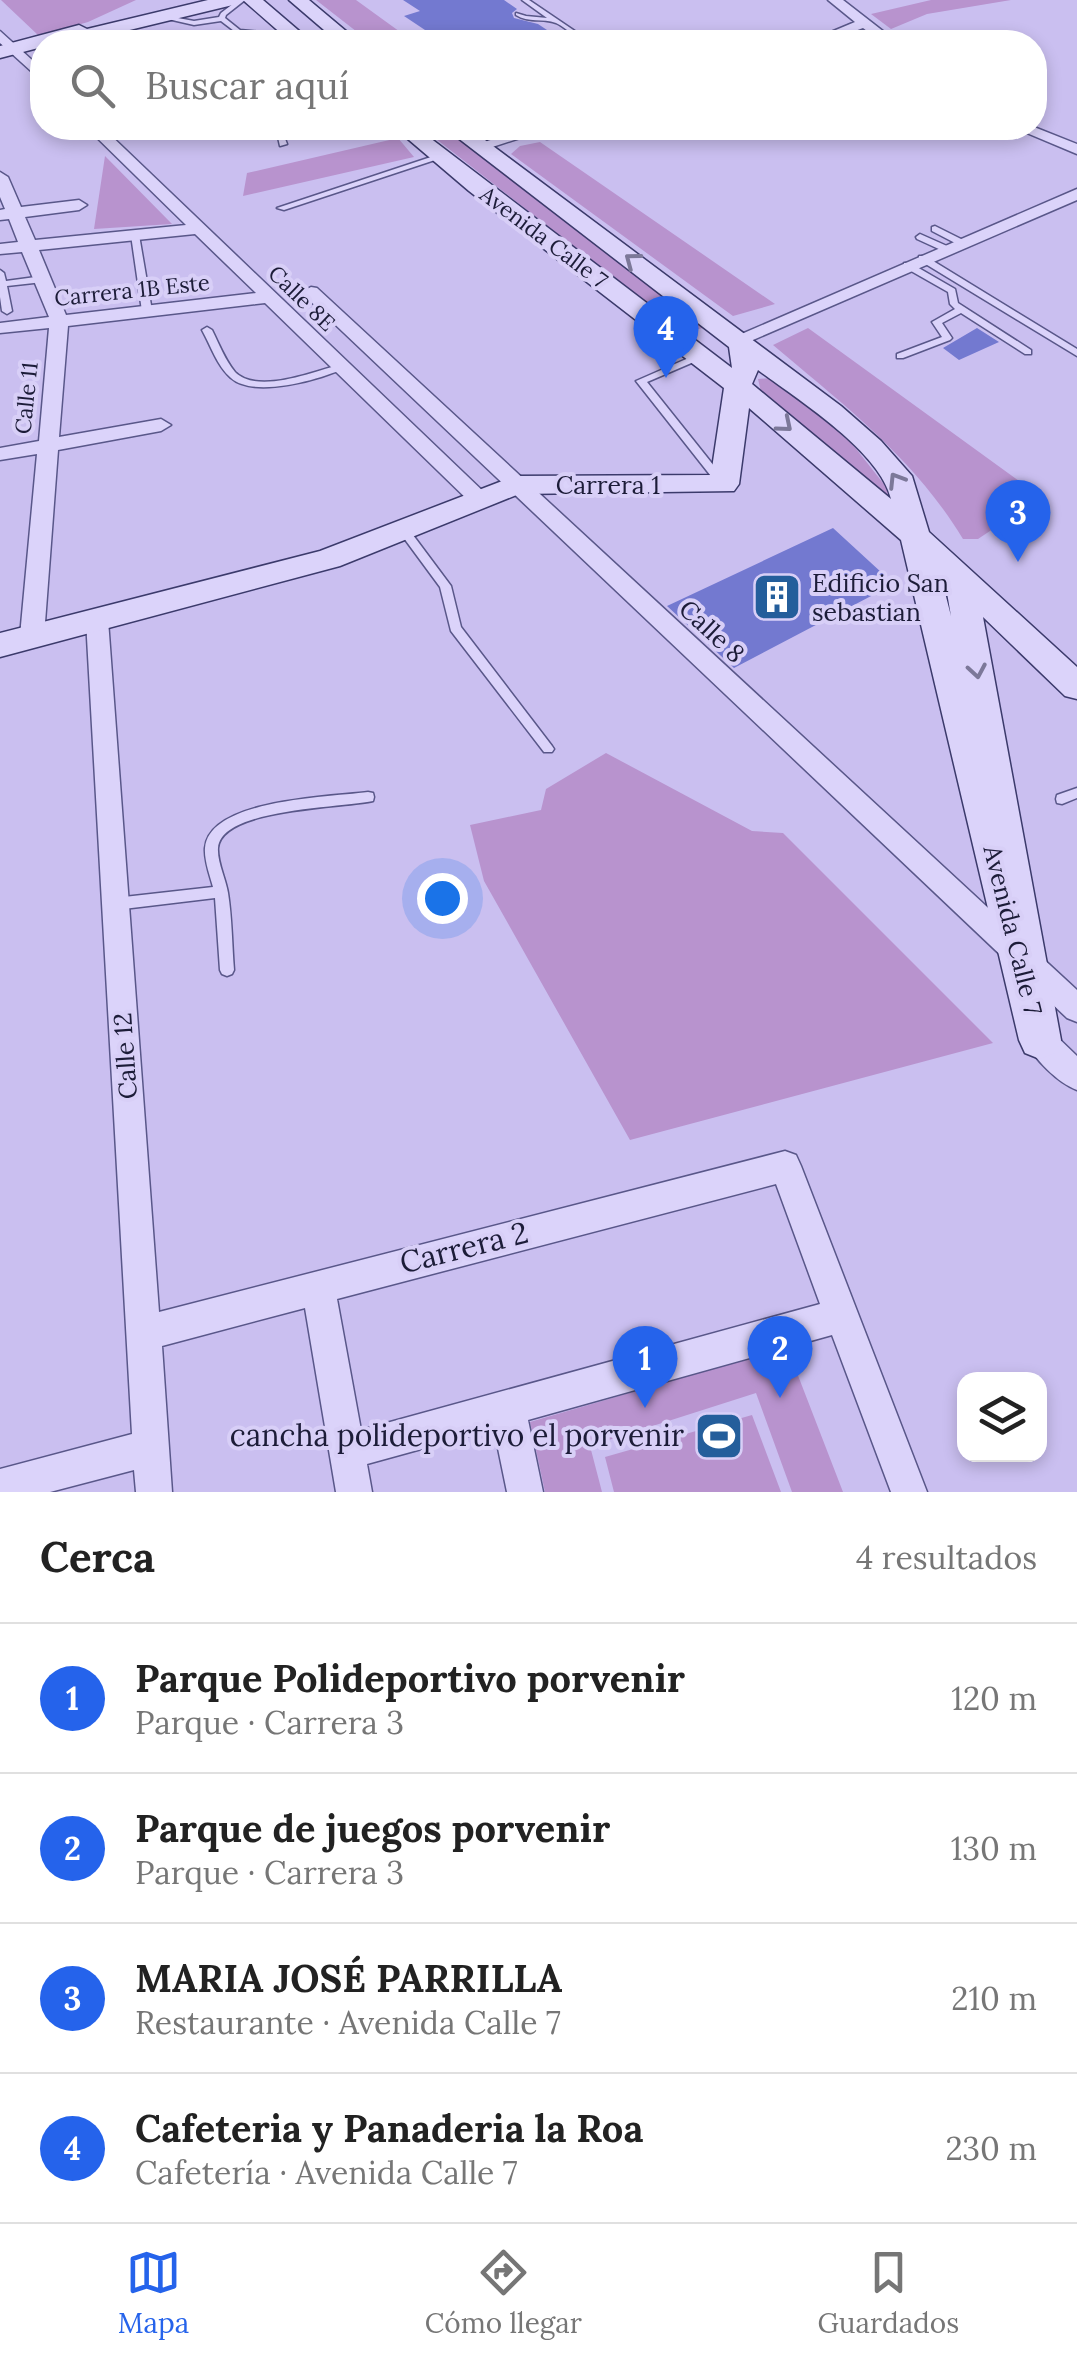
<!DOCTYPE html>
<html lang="es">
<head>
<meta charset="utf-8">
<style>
	:root { --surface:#fff; --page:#f6f6f6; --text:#222; --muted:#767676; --line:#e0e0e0; --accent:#2563eb }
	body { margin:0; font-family:Lora,serif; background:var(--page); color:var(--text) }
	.controls { position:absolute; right:30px; bottom:30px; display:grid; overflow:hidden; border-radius:20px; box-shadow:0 5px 15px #0003 }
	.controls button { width:90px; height:90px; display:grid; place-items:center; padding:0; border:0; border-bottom:2px solid var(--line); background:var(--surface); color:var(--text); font:50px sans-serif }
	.you { position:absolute; left:442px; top:898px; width:35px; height:35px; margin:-25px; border:8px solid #fff; border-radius:50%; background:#1a73e8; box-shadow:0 0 0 15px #1a73e833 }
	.badge { display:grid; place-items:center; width:65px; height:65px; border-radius:50%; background:var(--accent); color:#fff; font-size:32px; font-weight:700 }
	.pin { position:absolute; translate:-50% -82px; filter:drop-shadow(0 2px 5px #0008) }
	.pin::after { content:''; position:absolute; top:52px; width:35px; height:30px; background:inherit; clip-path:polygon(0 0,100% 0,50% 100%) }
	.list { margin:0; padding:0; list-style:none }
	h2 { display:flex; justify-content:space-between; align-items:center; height:130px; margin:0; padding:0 40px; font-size:42px }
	h2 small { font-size:32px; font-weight:400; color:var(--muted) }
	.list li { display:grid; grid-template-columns:65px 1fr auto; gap:30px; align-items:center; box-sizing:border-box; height:150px; padding:0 40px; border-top:2px solid var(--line) }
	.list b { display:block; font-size:38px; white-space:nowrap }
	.list p { margin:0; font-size:32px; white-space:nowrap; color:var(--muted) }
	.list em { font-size:32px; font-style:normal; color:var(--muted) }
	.icon { flex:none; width:55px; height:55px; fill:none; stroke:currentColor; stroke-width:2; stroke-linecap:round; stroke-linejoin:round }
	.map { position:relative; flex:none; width:1077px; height:1492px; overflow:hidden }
	.search { position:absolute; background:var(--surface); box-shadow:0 5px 15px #0003; left:30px; right:30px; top:30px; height:110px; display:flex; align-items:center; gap:25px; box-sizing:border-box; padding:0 35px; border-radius:40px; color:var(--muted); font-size:38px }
	.sheet { height:730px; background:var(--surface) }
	nav { display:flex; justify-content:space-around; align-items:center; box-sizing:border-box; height:140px; border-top:2px solid var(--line); background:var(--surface); font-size:28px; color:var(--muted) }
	nav a { display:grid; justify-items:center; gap:5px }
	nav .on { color:var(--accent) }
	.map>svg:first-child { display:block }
	.green { fill:#b893ce }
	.building { fill:#7379d0 }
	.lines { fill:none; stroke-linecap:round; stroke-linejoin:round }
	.lane-casing { stroke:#595789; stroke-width:3 }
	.street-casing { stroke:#595789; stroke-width:3 }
	.secondary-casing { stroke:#3b3a6b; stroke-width:3 }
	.lane { fill:#dbd3fa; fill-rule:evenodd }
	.street { fill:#dbd3fa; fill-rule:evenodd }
	.secondary { fill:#dbd3fa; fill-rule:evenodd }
	.oneway { stroke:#7c7899 }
	.labels { text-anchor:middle; stroke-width:8; stroke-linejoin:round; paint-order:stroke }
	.far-street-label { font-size:22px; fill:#1c1c38; stroke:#d8cff7 }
	.street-label { font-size:25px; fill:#1c1c38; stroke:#d8cff7 }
	.poi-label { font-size:25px; fill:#1c1c38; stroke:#d8cff7; text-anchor:start }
	.near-street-label { font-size:30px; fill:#1c1c38; stroke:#d8cff7 }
	.near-poi-label { font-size:30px; fill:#1c1c38; stroke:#d8cff7; text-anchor:end }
</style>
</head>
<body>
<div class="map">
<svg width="1077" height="1492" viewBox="0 0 1077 1492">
	<rect width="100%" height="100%" fill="#cabff0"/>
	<path class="green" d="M1 0H136L88 22 39 36Z
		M316 0H356L414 42H370Z
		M931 0H1011L927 14 891 29 871 14Z
		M422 128H443L706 327 684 333Z
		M398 138 414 157 243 196 247 173Z
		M540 142 775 304 733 316 511 154 520 146Z
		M105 156 172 224 94 229Z
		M808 328 1041 497 978 539H963C914 458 844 405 773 345Z
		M771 378 846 436 909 516 761 392 758 379Z
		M606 753 752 831 783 833 993 1043 630 1140 484 881 470 825 541 810 546 789Z
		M787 1347 843 1492H792L756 1393 590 1446 602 1492H545L530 1422Z
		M752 1415 781 1492H614L605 1457Z"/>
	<path class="building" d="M403 0H504L517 9 512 13 514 18 538 24 565 42H466L454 35 437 38 404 16 420 11Z
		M977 328 999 342 959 360 943 348Z
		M833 528 894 584 734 668 667 606Z"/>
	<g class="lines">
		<g class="lane-casing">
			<path id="lane" d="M238 0H245L226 15 225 18 240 30 296 35 299 37 296 39 238 34 221 21 194 25 159 17 162 15 194 21 219 17 221 13Z
				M522 0H529L591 42C577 42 569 29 556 23 543 18 528 23 516 15V13L526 16 547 18Z
				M299 128H310L284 136 287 144 280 146 277 133Z
				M437 155 444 157 284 210 277 208Z
				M935 226 963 240 964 242 957 244 932 231V227Z
				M135 232 139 235 152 311 147 314 142 311 131 235Z
				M920 234 947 246 948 248 941 250 917 239 916 237Z
				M919 256H925L1077 349V356L919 260Z
				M904 263H910L955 289 958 303 1031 350V354H1025L961 313 942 323 952 338 950 340 903 358H897V354L942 337 932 322 955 309 950 304 948 292 904 267Z
				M0 270 4 273 6 281 43 276 47 279 43 282 7 286 12 311 7 314 2 311 0 297Z
				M207 327 212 330C219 344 225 360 235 372 258 395 315 371 342 364L347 367C323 379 254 399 231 378 217 366 211 346 202 330Z
				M700 353 705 356 703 358 647 382 726 481 727 483 722 486 718 485 636 381Z
				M403 526 407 527 451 586 461 627 552 746 554 749 552 752H544L451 631 440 587 398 530Z
				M1077 788V798L1062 804 1057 803 1056 799 1057 795Z
				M368 792 373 793 374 797 373 801C342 808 221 808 218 848 217 862 226 879 228 893 232 918 232 945 234 970L232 974 227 976 222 974 220 970 215 898 115 910 110 908 108 904 110 900 115 898 213 887C210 876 204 860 205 848 209 799 331 797 368 792Z"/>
		</g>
		<g class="street-casing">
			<path id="street" d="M828 0H843L897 42H882L863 28 825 42H807L855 22Z
				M0 31 42 69V81L0 43Z
				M1034 127 1077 144V154L1015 128Z
				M87 128H103L487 495 491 500 487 505H473L265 303 68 326 59 437 161 419 171 425 161 431 58 450 44 636 32 644 24 642 20 636 37 454 0 460V448L39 441 49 328 0 333V323L49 317 22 252 0 254V244L18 242 9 219 0 220V210L5 209 0 197V172L8 177 21 207 79 200 87 205 79 210 25 217 35 240 186 225ZM195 234 256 293 66 315 39 250Z
				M528 128H551L480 151 472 146Z
				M1077 189V200L746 343H732L730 339Z
				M311 287 317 288 1077 990V1022L1067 1018 305 296 302 292Z
				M97 612 108 620 159 1312 785 1151 796 1155 801 1166 927 1492H891L832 1335 528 1420 543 1492H507L494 1429 367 1464 372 1492H336L305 1308 162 1346 172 1492H136L134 1470 50 1492H0V1469L132 1434 86 620ZM776 1184 820 1304 361 1430 337 1299Z
				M1040 1026 1050 1030 1077 1056V1090C1058 1083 1034 1059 1025 1040L1030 1030Z"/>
		</g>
		<g class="secondary-casing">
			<path id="secondary" d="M208 0H240L237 4 80 42H42V47L0 58V46L79 25 87 29Z
				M243 0H263L312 42H291Z
				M289 0H309L359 42H338Z
				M395 128H417L732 368 729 347 445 128H469L841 406 881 441 912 476 929 532 1077 667V699L1065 696 983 617 1061 1040 1055 1053 1040 1059 1025 1053 1019 1040 901 540 749 408 739 484 734 491 519 494 340 566 0 657V633L320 551 515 476 711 475 724 388 469 191ZM758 370C797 399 880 451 891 499L752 384ZM941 577 945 581 951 616Z"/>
		</g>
		<use href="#lane" class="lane"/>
		<use href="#street" class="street"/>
		<use href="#secondary" class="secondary"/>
	</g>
	<defs><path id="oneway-chevron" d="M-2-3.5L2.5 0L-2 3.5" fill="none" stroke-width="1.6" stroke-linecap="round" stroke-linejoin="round" transform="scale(2.5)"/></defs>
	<g class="oneway">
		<use href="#oneway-chevron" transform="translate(632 260) rotate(-143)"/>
		<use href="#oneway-chevron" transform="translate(785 425) rotate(40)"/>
		<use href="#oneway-chevron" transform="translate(896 480) rotate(-122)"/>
		<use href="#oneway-chevron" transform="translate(977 671) rotate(80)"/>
	</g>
	<defs>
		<g id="building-square" transform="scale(2.5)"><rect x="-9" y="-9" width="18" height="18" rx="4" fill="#245e9b" stroke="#d8cff7"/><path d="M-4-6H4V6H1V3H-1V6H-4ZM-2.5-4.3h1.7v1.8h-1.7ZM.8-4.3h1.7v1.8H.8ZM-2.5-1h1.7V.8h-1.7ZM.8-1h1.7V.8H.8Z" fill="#fff"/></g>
		<g id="stadium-square" transform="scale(2.5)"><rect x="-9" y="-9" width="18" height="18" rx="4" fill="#245e9b" stroke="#d8cff7"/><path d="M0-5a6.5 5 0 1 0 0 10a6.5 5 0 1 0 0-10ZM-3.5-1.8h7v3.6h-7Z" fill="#fff"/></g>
	</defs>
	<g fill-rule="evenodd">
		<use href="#building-square" x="777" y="597"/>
		<use href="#stadium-square" x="719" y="1436"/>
	</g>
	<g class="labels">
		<g class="far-street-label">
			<text transform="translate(544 237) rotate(37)" y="8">Avenida Calle 7</text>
			<text transform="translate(132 290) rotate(-6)" y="8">Carrera 1B Este</text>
			<text transform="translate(302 298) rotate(44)" y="8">Calle 8E</text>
			<text transform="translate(26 398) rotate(-84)" y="8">Calle 11</text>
		</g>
		<g class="street-label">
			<text x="608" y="494">Carrera 1</text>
			<text transform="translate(712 631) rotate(43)" y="9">Calle 8</text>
			<text transform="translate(1013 930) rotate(76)" y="9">Avenida Calle 7</text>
			<text transform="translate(125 1056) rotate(-94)" y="9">Calle 12</text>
		</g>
		<g class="poi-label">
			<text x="812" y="592">Edificio San<tspan x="812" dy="29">sebastian</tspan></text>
		</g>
		<g class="near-street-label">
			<text transform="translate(464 1248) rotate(-14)" y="10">Carrera 2</text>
		</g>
		<g class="near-poi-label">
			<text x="684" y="1446">cancha polideportivo el porvenir</text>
		</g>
	</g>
</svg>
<div class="controls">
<button><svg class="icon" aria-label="layers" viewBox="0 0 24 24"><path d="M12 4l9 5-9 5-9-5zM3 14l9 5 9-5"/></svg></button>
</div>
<div class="you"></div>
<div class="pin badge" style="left:645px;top:1408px">1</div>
<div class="pin badge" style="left:780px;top:1398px">2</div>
<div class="pin badge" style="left:1018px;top:562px">3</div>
<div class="pin badge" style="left:666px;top:378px">4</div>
<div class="search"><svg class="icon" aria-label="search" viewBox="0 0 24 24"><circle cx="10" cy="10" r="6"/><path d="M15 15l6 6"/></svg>Buscar aquí</div>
</div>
<section class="sheet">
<h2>Cerca<small>4 resultados</small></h2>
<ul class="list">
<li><span class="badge">1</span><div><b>Parque Polideportivo porvenir</b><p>Parque · Carrera 3</p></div><em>120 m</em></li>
<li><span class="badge">2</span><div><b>Parque de juegos porvenir</b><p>Parque · Carrera 3</p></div><em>130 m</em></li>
<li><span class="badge">3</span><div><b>MARIA JOSÉ PARRILLA</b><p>Restaurante · Avenida Calle 7</p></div><em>210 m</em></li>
<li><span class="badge">4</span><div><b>Cafeteria y Panaderia la Roa</b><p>Cafetería · Avenida Calle 7</p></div><em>230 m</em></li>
</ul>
</section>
<nav>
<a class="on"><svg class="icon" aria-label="map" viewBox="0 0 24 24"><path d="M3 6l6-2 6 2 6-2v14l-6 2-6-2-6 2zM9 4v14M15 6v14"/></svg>Mapa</a>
<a><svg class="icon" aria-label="directions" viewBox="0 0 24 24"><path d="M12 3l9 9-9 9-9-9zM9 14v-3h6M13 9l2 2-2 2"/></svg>Cómo llegar</a>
<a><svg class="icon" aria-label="saved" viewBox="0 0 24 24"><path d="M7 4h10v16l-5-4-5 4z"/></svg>Guardados</a>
</nav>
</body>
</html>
